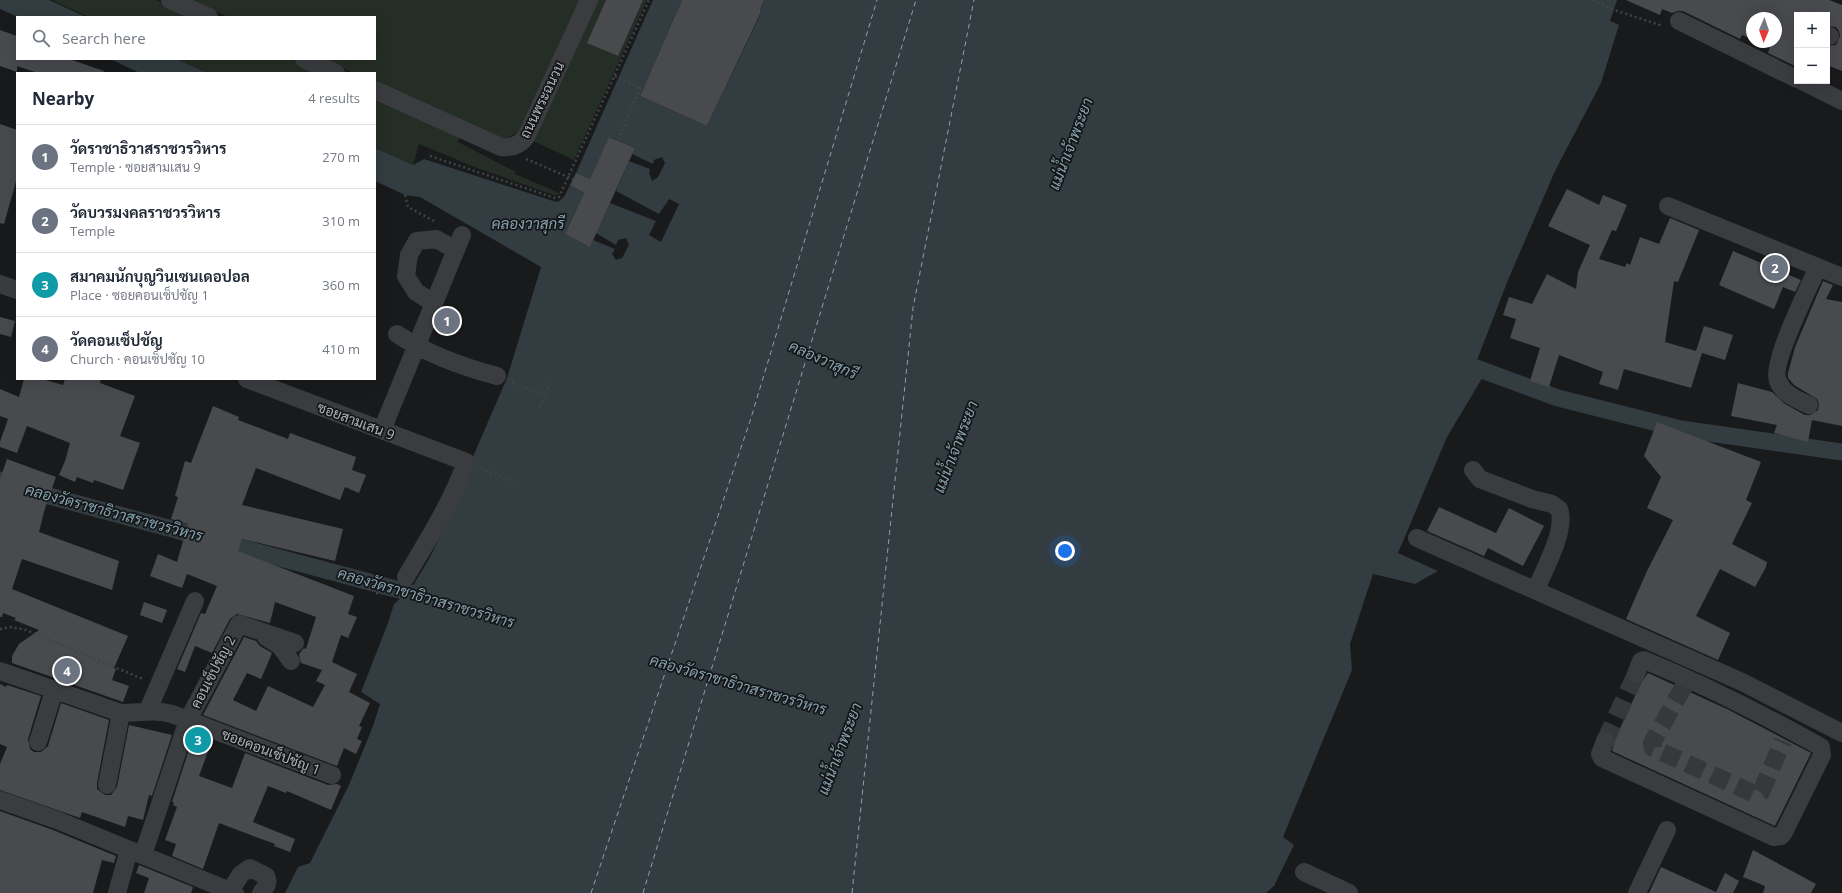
<!DOCTYPE html>
<html lang="en">
<head>
<meta charset="utf-8">
<style>
	:root { --surface:#fff; --page:#f6f6f7; --text:#1f2937; --muted:#747a83; --line:#e0e1e3; --accent:#795d3e }
	body { margin:0; font-family:"Open Sans",Sarabun,sans-serif; background:var(--page); color:var(--text) }
	.controls { position:absolute; right:12px; top:12px; display:grid; overflow:hidden; border-radius:0px; box-shadow:0 4px 16px #0002 }
	.controls button { width:36px; height:36px; display:grid; place-items:center; padding:0; border:0; border-bottom:1px solid var(--line); background:var(--surface); color:var(--text); font:20px sans-serif }
	.compass { position:absolute; left:1746px; top:12px; width:36px; height:36px; border-radius:50%; background:var(--surface); box-shadow:0 4px 16px #0002; rotate:182deg }
	.you { position:absolute; left:1065px; top:551px; width:14px; height:14px; margin:-10px; border:3px solid #fff; border-radius:50%; background:#1a73e8; box-shadow:0 0 0 6px #1a73e833 }
	.badge { display:grid; place-items:center; width:26px; height:26px; border-radius:50%; background:var(--accent); color:#fff; font-size:13px; font-weight:700 }
	.pin { position:absolute; translate:-50% -50%; border:2px solid #fff; box-shadow:0 1px 4px #0006 }
	.list { margin:0; padding:0; list-style:none }
	h2 { display:flex; justify-content:space-between; align-items:center; height:52px; margin:0; padding:0 16px; font-size:17px }
	h2 small { font-size:13px; font-weight:400; color:var(--muted) }
	.list li { display:grid; grid-template-columns:26px 1fr auto; gap:12px; align-items:center; box-sizing:border-box; height:64px; padding:0 16px; border-top:1px solid var(--line) }
	.list b { display:block; font-size:15px; white-space:nowrap }
	.list p { margin:0; font-size:13px; white-space:nowrap; color:var(--muted) }
	.list em { font-size:13px; font-style:normal; color:var(--muted) }
	.icon { flex:none; width:22px; height:22px; fill:none; stroke:currentColor; stroke-width:2; stroke-linecap:round; stroke-linejoin:round }
	.map { position:relative; flex:none; width:1842px; height:893px; overflow:hidden }
	.search { position:absolute; background:var(--surface); box-shadow:0 4px 16px #0002; left:16px; top:16px; width:360px; height:44px; display:flex; align-items:center; gap:10px; box-sizing:border-box; padding:0 14px; border-radius:0px; color:var(--muted); font-size:15px }
	.panel { position:absolute; background:var(--surface); box-shadow:0 4px 16px #0002; left:16px; top:72px; width:360px; height:308px; border-radius:0px }
	.map>svg:first-child { display:block }
	.green { fill:#252e26 }
	.water { fill:#323c41 }
	.lines { fill:none; stroke-linecap:round; stroke-linejoin:round }
	.canal { stroke:#323c41; stroke-width:17 }
	.ferry { stroke:#86a3b2; stroke-width:1; stroke-dasharray:5 4; stroke-linecap:butt }
	.building { fill:#484a4e }
	.minor-tunnel { stroke:#37383b; stroke-width:18; stroke-dasharray:18 9; stroke-linecap:butt }
	.path { stroke:#414347; stroke-width:2.5; stroke-dasharray:2 3; stroke-linecap:butt }
	.minor { stroke:#3b3c40; stroke-width:18 }
	.labels { text-anchor:middle; stroke-width:3.5; stroke-linejoin:round; paint-order:stroke }
	.street-label { font-size:14px; fill:#adb2ba; stroke:#141516 }
	.water-label { font-size:15px; font-style:italic; fill:#86a3b2; stroke:#141516 }
</style>
</head>
<body>
<div class="map">
<svg width="1842" height="893" viewBox="0 0 1842 893">
	<rect width="100%" height="100%" fill="#191a1b"/>
	<path class="green" d="M52 0H156L195 17H88Z
		M190 0H582L520 132 507 138H501L375 82V73H354L322 59H375V17H228Z
		M594 0H647L574 160 531 140Z
		M178 59H290L322 73H207Z
		M375 96 461 134 458 142 516 172 515 174 559 193 557 195H554L477 168 419 144 413 165 375 148Z"/>
	<path class="water" d="M0 0H49L86 17H18L0 9Z
		M653 0H682L640 96 707 126 761 13 760 9 764 0H1617L1610 21 1619 25 1601 83 1555 171 1508 280 1477 360 1484 375 1447 437 1398 553 1438 571 1415 584 1373 574 1350 644 1352 670 1283 837 1294 845 1274 886 1266 893H285L298 867 310 863 349 785 373 726 380 704 361 692 388 623 394 604 411 589 429 559 454 508 462 482 507 378 541 267 420 197 405 195 375 181V148L413 165 424 159 553 201 558 202 564 197 570 185 584 193 565 234 590 246 593 240 615 249 612 254 616 260 622 258 629 245 626 238 618 240 616 245 596 233 610 203 656 221 649 235 661 242 679 204 669 199 659 214 616 191 629 161 650 169 649 173 652 181 658 177 665 163 662 157 654 160 653 164 632 154 635 148 610 137 590 179 576 173Z
		M110 59H177L207 73H140Z"/>
	<g class="lines">
		<path class="canal" d="M1460 362 1558 398 1681 429 1842 452
			M0 480 8 485 429 598"/>
		<path class="ferry" d="M591 893 751 418 877 0
			M643 893 916 0
			M852 893 913 308 974 0"/>
	</g>
	<path class="building" d="M606 0H643L618 56 587 43Z
		M682 0H764L760 9 761 12 707 126 640 96Z
		M1626 0H1829L1842 5V71L1827 65V46L1836 45 1840 36 1839 31 1836 27 1827 26V15H1797V67L1768 53 1770 47 1758 42H1776V18H1752V39L1742 35 1740 39 1683 11H1678L1672 13 1662 9 1660 15Z
		M0 30 17 36V59H69L104 71 103 73H38L17 66V72L0 66Z
		M0 124 17 130V178L4 224 0 223Z
		M609 137 635 148 590 247 565 234 584 193 570 185 576 173 590 179Z
		M1567 189 1599 205 1603 195 1627 205 1616 231 1612 230 1599 259 1625 267 1627 263 1630 265 1640 237 1659 244 1670 218 1699 230 1678 282 1674 281 1665 342 1696 351 1704 326 1733 335 1725 360 1702 353 1691 388 1624 369 1618 390 1599 384 1603 372 1559 355 1549 387 1530 381 1540 348 1510 338 1516 319 1503 315 1509 297 1532 304 1547 274 1576 289 1578 272 1590 245 1548 226Z
		M1733 251 1801 280 1795 292 1783 287 1774 309 1719 285Z
		M1823 281 1833 285 1826 299 1842 302V426L1812 420 1808 442 1774 433 1777 425 1731 416 1738 383 1772 392 1785 404 1805 415H1810L1818 410 1819 404 1817 399 1794 385 1788 378V373L1795 347Z
		M0 317 15 321 11 337 0 334Z
		M24 379H42L63 385 65 379H101L100 383 135 396 120 436 140 443 123 490 94 480 93 483 77 477 75 482 59 475 65 461 70 443 27 426 17 453 0 447V442L8 419 0 416V389L19 397Z
		M213 406 239 417 238 420 288 439 290 433 356 457 352 470 366 475 359 493 345 487 340 500 256 468 242 505 343 529 335 561 242 539 238 551 354 596 348 614 357 617 348 638 341 635 332 662 357 674 349 692 370 703 359 726 362 727 357 739 362 741 356 754 344 748 337 766 203 715 244 637 256 641 260 646 272 653 261 679 247 673 233 700 256 711 268 686 313 707 325 685 316 681 322 670 301 663 299 654 304 648 306 649 316 617 275 602 270 623 237 614 230 619 212 653 195 646 185 672 177 669 201 613 205 614 217 586 187 574 182 588 150 576 158 554 177 562 188 524 171 519 178 497 175 496 185 461 191 463Z
		M1657 422 1761 462 1746 500 1752 503 1732 544 1767 562 1766 567 1755 587 1720 569 1696 616 1730 633 1718 660 1626 619 1647 571 1673 520 1647 508 1661 477 1644 456Z
		M7 459 56 477 45 508 39 532 119 561 112 590 22 559 12 589 128 636 114 668 116 669 112 680 129 686 123 702 12 663V656L19 644 39 630 14 620 16 618 3 613 2 617H0V479Z
		M1439 507 1496 533 1509 508 1544 526 1523 566 1488 548 1484 556 1427 531Z
		M144 602 167 610 162 623 140 615Z
		M1648 673 1729 710 1811 753 1775 826 1612 751 1615 739 1641 683Z
		M0 684 6 687 7 685 41 696 28 739 30 749 34 752H41L48 746 61 703 109 720 97 783V789L105 795H111L117 787 129 725 172 735 152 796 149 795 143 820 128 816 125 827 82 812 80 818 0 790V764L7 747 0 744Z
		M194 734 212 741 199 776 232 788 245 753 328 785 337 784 341 786 331 810 287 791 286 793 268 786 253 822 295 839 290 852 274 846 275 844 219 823 203 869 172 856 176 844 165 840 177 807 173 805 174 802H172Z
		M0 811 53 830 116 856 114 863 102 860 93 893H0Z
		M1753 850 1816 884 1811 893H1763L1765 886 1743 877Z
		M139 865 193 887 191 893H144L149 878 136 873Z
		M1661 867 1716 892 1725 873 1739 881 1733 893H1649Z"/>
	<g class="lines">
		<path class="minor-tunnel" d="M1684 686 1652 743 1653 748 1757 795 1761 792 1783 741
			M1605 741 1636 674"/>
		<path class="path" d="M1593 0 1614 10 1663 26
			M615 76 640 88
			M618 140 640 88 643 89
			M430 156 555 198 559 197 649 0
			M526 159 573 179
			M405 195 408 207 436 222
			M512 382 545 395
			M540 407 550 383
			M481 468 514 482
			M376 593H392L396 590
			M0 629 11 627 26 630 143 679"/>
		<path class="minor" d="M170 0 209 17
			M1679 21 1797 79
			M1827 36H1830
			M304 59 336 73
			M1802 81 1842 101
			M375 90 501 147C512 148 520 145 526 137L589 0
			M1668 206 1842 277
			M0 284 17 290
			M434 303 416 292 406 276 409 255 417 241 436 239 456 250
			M397 334C427 354 463 367 497 376
			M247 379 466 462C451 504 428 539 406 577
			M1809 405C1796 399 1784 395 1778 381 1770 365 1809 287 1818 267
			M382 430 462 235
			M1473 470 1480 479 1532 499 1552 504 1559 509C1567 530 1544 569 1536 590
			M1417 538 1742 682 1842 733
			M266 637 280 646 291 661
			M0 671 121 713C140 713 153 709 172 714L332 775
			M148 710 195 601
			M1605 741 1600 754 1602 758 1774 837 1781 836 1784 832 1822 755 1821 747C1764 715 1705 685 1644 660L1641 661 1636 674
			M38 742 54 691
			M107 785 121 713
			M0 800 57 820 235 893
			M143 855 188 720 239 624 295 643
			M1304 872 1349 893
			M230 891 241 874 250 868 266 876C270 883 265 888 261 893
			M117 893 129 850
			M1637 893 1667 830"/>
	</g>
	<g class="labels">
		<g class="street-label">
			<text transform="translate(542 100) rotate(-64)" y="5">ถนนพระฉนวน</text>
			<text transform="translate(356 421) rotate(21)" y="5">ซอยสามเสน 9</text>
			<text transform="translate(213 672) rotate(-62)" y="5">คอนเซ็ปชัญ 2</text>
			<text transform="translate(271 752) rotate(21)" y="5">ซอยคอนเซ็ปชัญ 1</text>
		</g>
		<g class="water-label">
			<text transform="translate(1071 144) rotate(-69)" y="5">แม่น้ำเจ้าพระยา</text>
			<text x="528" y="229">คลองวาสุกรี</text>
			<text transform="translate(823 360) rotate(24)" y="5">คลองวาสุกรี</text>
			<text transform="translate(956 447) rotate(-69)" y="5">แม่น้ำเจ้าพระยา</text>
			<text transform="translate(114 513) rotate(15)" y="5">คลองวัดราชาธิวาสราชวรวิหาร</text>
			<text transform="translate(426 598) rotate(16)" y="5">คลองวัดราชาธิวาสราชวรวิหาร</text>
			<text transform="translate(738 685) rotate(16)" y="5">คลองวัดราชาธิวาสราชวรวิหาร</text>
			<text transform="translate(840 749) rotate(-69)" y="5">แม่น้ำเจ้าพระยา</text>
		</g>
	</g>
</svg>
<div class="controls">
<button>+</button>
<button>−</button>
</div>
<svg class="compass" viewBox="-18 -18 36 36"><path d="M0-13l5 13h-10z" fill="#e53935"/><path d="M0 13l5-13h-10z" fill="#747a83"/></svg>
<div class="you"></div>
<div class="pin badge" style="left:447px;top:321px;background:#6b7280">1</div>
<div class="pin badge" style="left:1775px;top:268px;background:#6b7280">2</div>
<div class="pin badge" style="left:198px;top:740px;background:#0f9aa8">3</div>
<div class="pin badge" style="left:67px;top:671px;background:#6b7280">4</div>
<div class="search"><svg class="icon" aria-label="search" viewBox="0 0 24 24"><circle cx="10" cy="10" r="6"/><path d="M15 15l6 6"/></svg>Search here</div>
<section class="panel">
<h2>Nearby<small>4 results</small></h2>
<ul class="list">
<li><span class="badge" style="background:#6b7280">1</span><div><b>วัดราชาธิวาสราชวรวิหาร</b><p>Temple · ซอยสามเสน 9</p></div><em>270 m</em></li>
<li><span class="badge" style="background:#6b7280">2</span><div><b>วัดบวรมงคลราชวรวิหาร</b><p>Temple</p></div><em>310 m</em></li>
<li><span class="badge" style="background:#0f9aa8">3</span><div><b>สมาคมนักบุญวินเซนเดอปอล</b><p>Place · ซอยคอนเซ็ปชัญ 1</p></div><em>360 m</em></li>
<li><span class="badge" style="background:#6b7280">4</span><div><b>วัดคอนเซ็ปชัญ</b><p>Church · คอนเซ็ปชัญ 10</p></div><em>410 m</em></li>
</ul>
</section>
</div>
</body>
</html>
